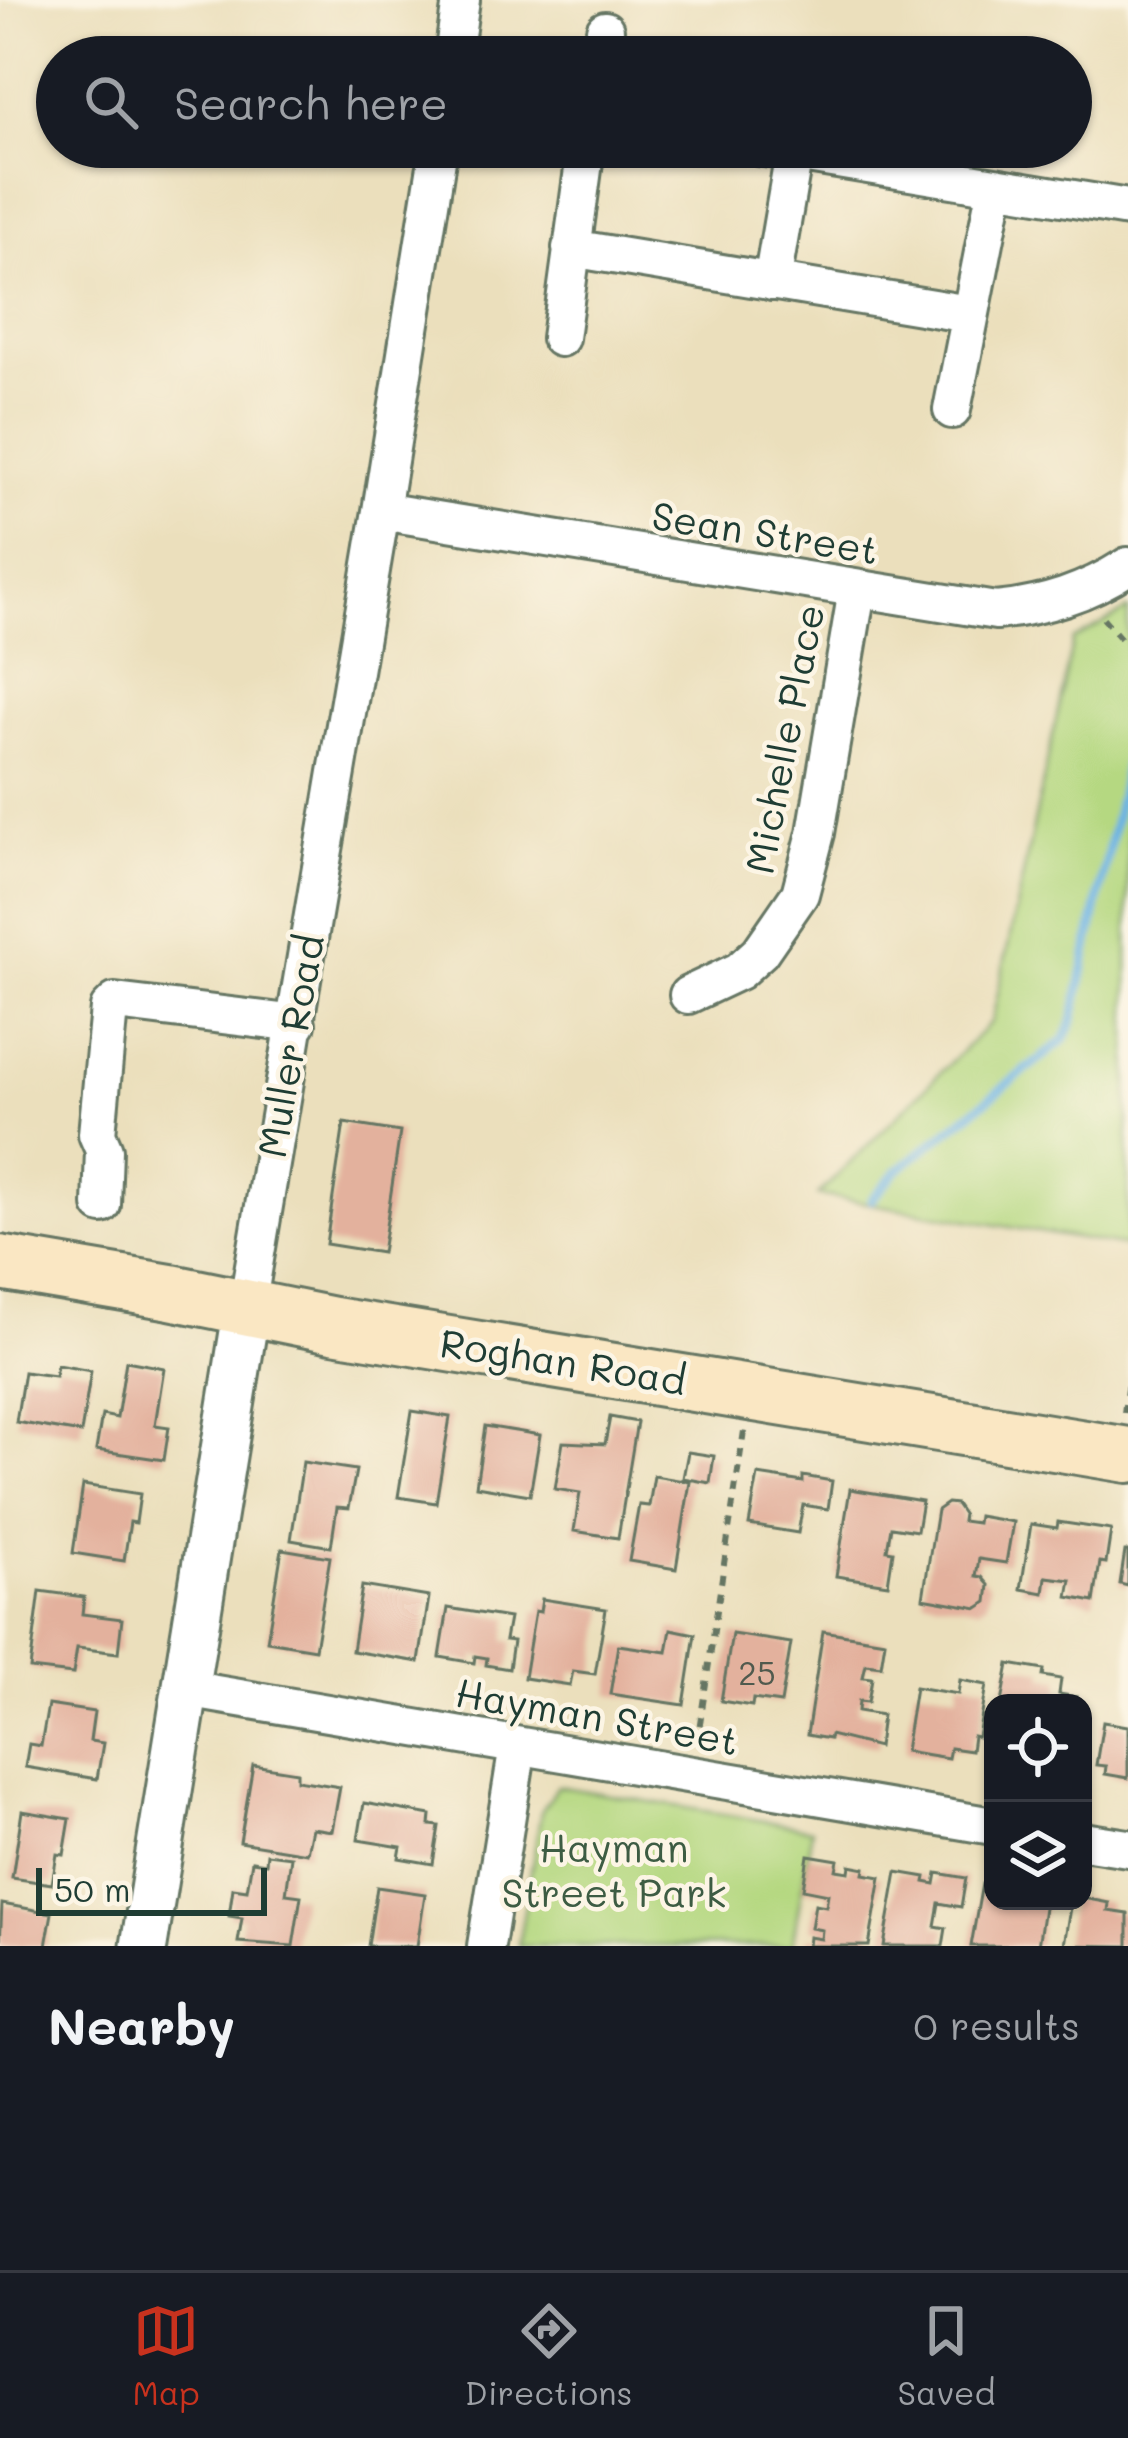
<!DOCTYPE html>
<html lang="en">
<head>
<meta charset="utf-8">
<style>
	:root { --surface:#171b24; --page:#20242c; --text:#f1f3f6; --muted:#9ea1a6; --line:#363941; --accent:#c8321e }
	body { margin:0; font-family:Mali,sans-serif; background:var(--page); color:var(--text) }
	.controls { position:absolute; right:36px; bottom:36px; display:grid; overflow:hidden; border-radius:24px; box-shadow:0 3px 9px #0004 }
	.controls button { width:108px; height:108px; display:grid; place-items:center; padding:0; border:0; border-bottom:3px solid var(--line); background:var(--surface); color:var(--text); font:60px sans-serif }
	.scale { position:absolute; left:36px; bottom:30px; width:231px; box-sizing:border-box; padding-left:12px; border:6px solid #1f3d34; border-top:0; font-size:33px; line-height:42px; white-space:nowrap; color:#1f3d34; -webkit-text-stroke:9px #fcf5e5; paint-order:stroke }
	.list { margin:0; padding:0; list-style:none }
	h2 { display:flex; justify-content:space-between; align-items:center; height:156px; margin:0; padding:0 48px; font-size:51px }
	h2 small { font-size:39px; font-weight:400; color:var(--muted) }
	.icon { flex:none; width:66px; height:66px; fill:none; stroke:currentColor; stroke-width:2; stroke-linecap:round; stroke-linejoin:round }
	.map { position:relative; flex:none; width:1128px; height:1946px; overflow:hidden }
	.search { position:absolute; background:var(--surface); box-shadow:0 3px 9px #0004; left:36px; right:36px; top:36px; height:132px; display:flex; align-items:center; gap:30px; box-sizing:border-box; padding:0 42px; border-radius:66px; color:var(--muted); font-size:45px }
	.sheet { height:324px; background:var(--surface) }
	nav { display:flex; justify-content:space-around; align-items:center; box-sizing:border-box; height:168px; border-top:3px solid var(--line); background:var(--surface); font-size:33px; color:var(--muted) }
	nav a { display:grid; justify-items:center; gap:6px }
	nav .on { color:var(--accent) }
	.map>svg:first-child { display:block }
	.green { fill:#b5d881; stroke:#6a8a5a; stroke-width:3 }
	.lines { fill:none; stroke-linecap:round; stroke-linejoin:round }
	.stream { stroke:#6cb3e3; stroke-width:9 }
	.building { fill:#e3b19d }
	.minor-casing { stroke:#667664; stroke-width:42 }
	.tertiary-casing { stroke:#667664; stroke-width:51 }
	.secondary-casing { stroke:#667664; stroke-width:60 }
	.path { stroke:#667664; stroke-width:6; stroke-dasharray:9 9; stroke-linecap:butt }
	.minor { stroke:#fff; stroke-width:36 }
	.tertiary { stroke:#fff; stroke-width:45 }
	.secondary { stroke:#fae7c3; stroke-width:54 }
	.labels { text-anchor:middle; stroke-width:9; stroke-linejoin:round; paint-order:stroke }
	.number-label { font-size:33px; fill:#505a4e }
	.street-label { font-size:39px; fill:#1f3d34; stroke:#fcf5e5 }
	.park-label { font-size:39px; fill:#3d5c43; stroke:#fcf5e5 }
</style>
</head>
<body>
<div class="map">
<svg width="1128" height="1946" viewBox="0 0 1128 1946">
	<rect width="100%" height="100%" fill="#fcf5e5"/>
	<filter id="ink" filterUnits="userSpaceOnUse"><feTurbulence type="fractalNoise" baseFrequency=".00833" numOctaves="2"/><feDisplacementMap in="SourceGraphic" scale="24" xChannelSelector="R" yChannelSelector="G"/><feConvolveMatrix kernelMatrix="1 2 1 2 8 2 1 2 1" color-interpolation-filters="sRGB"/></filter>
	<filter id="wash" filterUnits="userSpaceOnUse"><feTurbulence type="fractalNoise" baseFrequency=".004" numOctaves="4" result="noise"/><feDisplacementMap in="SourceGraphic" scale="48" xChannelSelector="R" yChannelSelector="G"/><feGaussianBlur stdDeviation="2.7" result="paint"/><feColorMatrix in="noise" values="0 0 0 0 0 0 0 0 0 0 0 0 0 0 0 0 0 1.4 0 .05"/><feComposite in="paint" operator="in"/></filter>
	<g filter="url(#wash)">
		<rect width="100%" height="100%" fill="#ebdfbc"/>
		<path class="green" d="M1128 610V1247L818 1195 992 1021 1073 640Z
			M557 1786 812 1829 792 1946H518L541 1812Z"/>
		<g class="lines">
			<path class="stream" d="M871 1200 898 1170 1064 1040 1073 1021 1128 756"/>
		</g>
		<g id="blocks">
			<path class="building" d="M344 1123 400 1132 382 1253 326 1244Z
				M126 1361 164 1368 155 1425 169 1427 164 1460 96 1450 102 1415 117 1418Z
				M57 1365 91 1371 81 1433 16 1422 24 1372 55 1376Z
				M412 1411 450 1417 436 1503 398 1497Z
				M610 1417 637 1422 618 1538 574 1531 580 1493 555 1489 563 1442 605 1444Z
				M485 1426 540 1435 530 1495 476 1486Z
				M688 1452 714 1456 710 1483 683 1478Z
				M303 1462 356 1470 349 1508 337 1507 331 1547 291 1540Z
				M758 1475 803 1482V1476L832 1481 828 1509 803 1505 798 1533 749 1525Z
				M654 1476 690 1482 676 1569 629 1561 639 1505 649 1506Z
				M83 1485 140 1494 136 1523 130 1522 124 1561 73 1553Z
				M850 1489 922 1501 917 1531 891 1527 887 1550 893 1551 888 1584 836 1576Z
				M947 1503 956 1504 963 1514 962 1521 977 1523 978 1516 1013 1522 1006 1563 979 1559 976 1576 982 1577 989 1585 987 1602 978 1608 923 1598 937 1510Z
				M1058 1522 1111 1530 1106 1563 1100 1562 1094 1602 1068 1597 1071 1580 1046 1577 1044 1593 1021 1589 1031 1524 1057 1528Z
				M282 1549 330 1557 315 1649 267 1641Z
				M1125 1551H1128V1586L1120 1584Z
				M362 1586 429 1597 419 1662 352 1651Z
				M40 1591 84 1597 82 1614 122 1619 118 1653 77 1648 73 1674 30 1669Z
				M542 1599 606 1609 595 1674 573 1671 570 1685 524 1678 535 1611 540 1612Z
				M448 1608 509 1618 505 1640 513 1641 509 1669 486 1665 487 1658 475 1656 474 1663 440 1657Z
				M671 1629 695 1634 684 1705 610 1694 618 1645 667 1652Z
				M823 1631 885 1641 881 1666 866 1664 863 1677 872 1678 868 1702 859 1701 858 1711 882 1715 878 1747 830 1735 829 1739 807 1735Z
				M732 1634 791 1643 781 1703 753 1699 752 1706 721 1701Z
				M1009 1664 1044 1670 1043 1676 1061 1679 1059 1694 1077 1697 1076 1703H1002Z
				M960 1680 987 1685 978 1737 973 1736 971 1751 950 1748 948 1758 905 1751 915 1687 958 1694Z
				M48 1705 94 1712 90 1741 103 1743 97 1779 25 1767 29 1744 41 1746Z
				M1103 1722 1128 1726V1778L1105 1774 1106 1766 1096 1765Z
				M253 1765 297 1772V1780L340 1787 332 1831 312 1828 307 1853 240 1842Z
				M364 1803 431 1815 430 1825 439 1826 433 1864 399 1858 401 1847 358 1840Z
				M22 1811 70 1819 64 1855 57 1854 52 1884 12 1878Z
				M267 1854 291 1857 286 1894 301 1896 293 1946 238 1942 242 1918 229 1916 233 1888 247 1890 252 1861 266 1863Z
				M808 1855 838 1860 836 1870 849 1872 850 1865 865 1868 864 1874 881 1877 869 1946H808L809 1937 821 1939 822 1930 811 1928 815 1904 826 1906 828 1894 803 1889Z
				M897 1872 926 1877 925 1882 935 1884 937 1873 966 1878 961 1907 939 1903 935 1926 946 1928 943 1946H884Z
				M982 1884 993 1886V1901H1045L1038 1946H971Z
				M377 1887 425 1894 417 1946H368Z
				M1083 1898 1109 1903 1108 1911 1128 1914V1946L1064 1945 1071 1901Z
				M2 1904 52 1913 46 1946H0Z"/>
		</g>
	</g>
	<g filter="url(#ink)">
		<use href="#blocks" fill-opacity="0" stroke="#667664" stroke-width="3"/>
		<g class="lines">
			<g class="minor-casing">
				<path id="minor" d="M453 57 461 0
					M601 57 605 30
					M759 147 1128 208
					M571 248 969 314
					M772 282 794 153
					M560 338 586 147
					M952 410 996 186
					M381 511 996 611C1045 606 1086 593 1128 566
					M688 995 739 971 760 952 800 894 816 833 857 590
					M102 1205 104 1150 97 1134 109 1008 115 1002 297 1024
					M247 1307 381 511 439 147
					M186 1689 993 1826
					M1083 1841 1128 1848
					M486 1946 518 1746"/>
			</g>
			<g class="tertiary-casing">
				<path id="tertiary" d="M144 1946 247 1307"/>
			</g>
			<g class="secondary-casing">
				<path id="secondary" d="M0 1263 171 1292 333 1325 1128 1455"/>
			</g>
			<path class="path" d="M1103 618 1128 647
				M1124 1413 1128 1381
				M697 1743 744 1431"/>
			<use href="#minor" class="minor"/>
			<use href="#tertiary" class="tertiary"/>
			<use href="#secondary" class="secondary"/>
		</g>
	</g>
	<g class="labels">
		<g class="number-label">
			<text x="757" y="1685">25</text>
		</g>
		<g class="street-label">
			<text transform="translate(765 533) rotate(9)" y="14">Sean Street</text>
			<text transform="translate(785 739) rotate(-79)" y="14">Michelle Place</text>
			<text transform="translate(291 1046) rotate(-80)" y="14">Muller Road</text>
			<text transform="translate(563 1362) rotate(9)" y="14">Roghan Road</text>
			<text transform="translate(597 1717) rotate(10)" y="14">Hayman Street</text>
		</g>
		<g class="park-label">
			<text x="614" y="1862">Hayman<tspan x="614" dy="45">Street Park</tspan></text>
		</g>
	</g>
</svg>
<div class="controls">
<button><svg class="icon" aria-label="locate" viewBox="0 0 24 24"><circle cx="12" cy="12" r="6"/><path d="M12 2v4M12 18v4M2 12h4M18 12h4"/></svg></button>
<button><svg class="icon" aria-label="layers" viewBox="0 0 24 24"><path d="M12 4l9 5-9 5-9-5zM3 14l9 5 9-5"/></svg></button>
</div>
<div class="scale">50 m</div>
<div class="search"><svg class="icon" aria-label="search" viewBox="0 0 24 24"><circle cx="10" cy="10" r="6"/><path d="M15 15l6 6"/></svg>Search here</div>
</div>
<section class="sheet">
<h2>Nearby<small>0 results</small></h2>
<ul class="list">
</ul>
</section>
<nav>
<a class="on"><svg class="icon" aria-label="map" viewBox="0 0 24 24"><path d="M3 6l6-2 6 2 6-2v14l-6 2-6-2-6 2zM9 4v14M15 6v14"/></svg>Map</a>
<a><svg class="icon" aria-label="directions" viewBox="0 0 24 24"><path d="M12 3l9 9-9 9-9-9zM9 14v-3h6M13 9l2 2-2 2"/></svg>Directions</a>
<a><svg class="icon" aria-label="saved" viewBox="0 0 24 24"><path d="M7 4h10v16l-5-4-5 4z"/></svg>Saved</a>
</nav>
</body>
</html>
